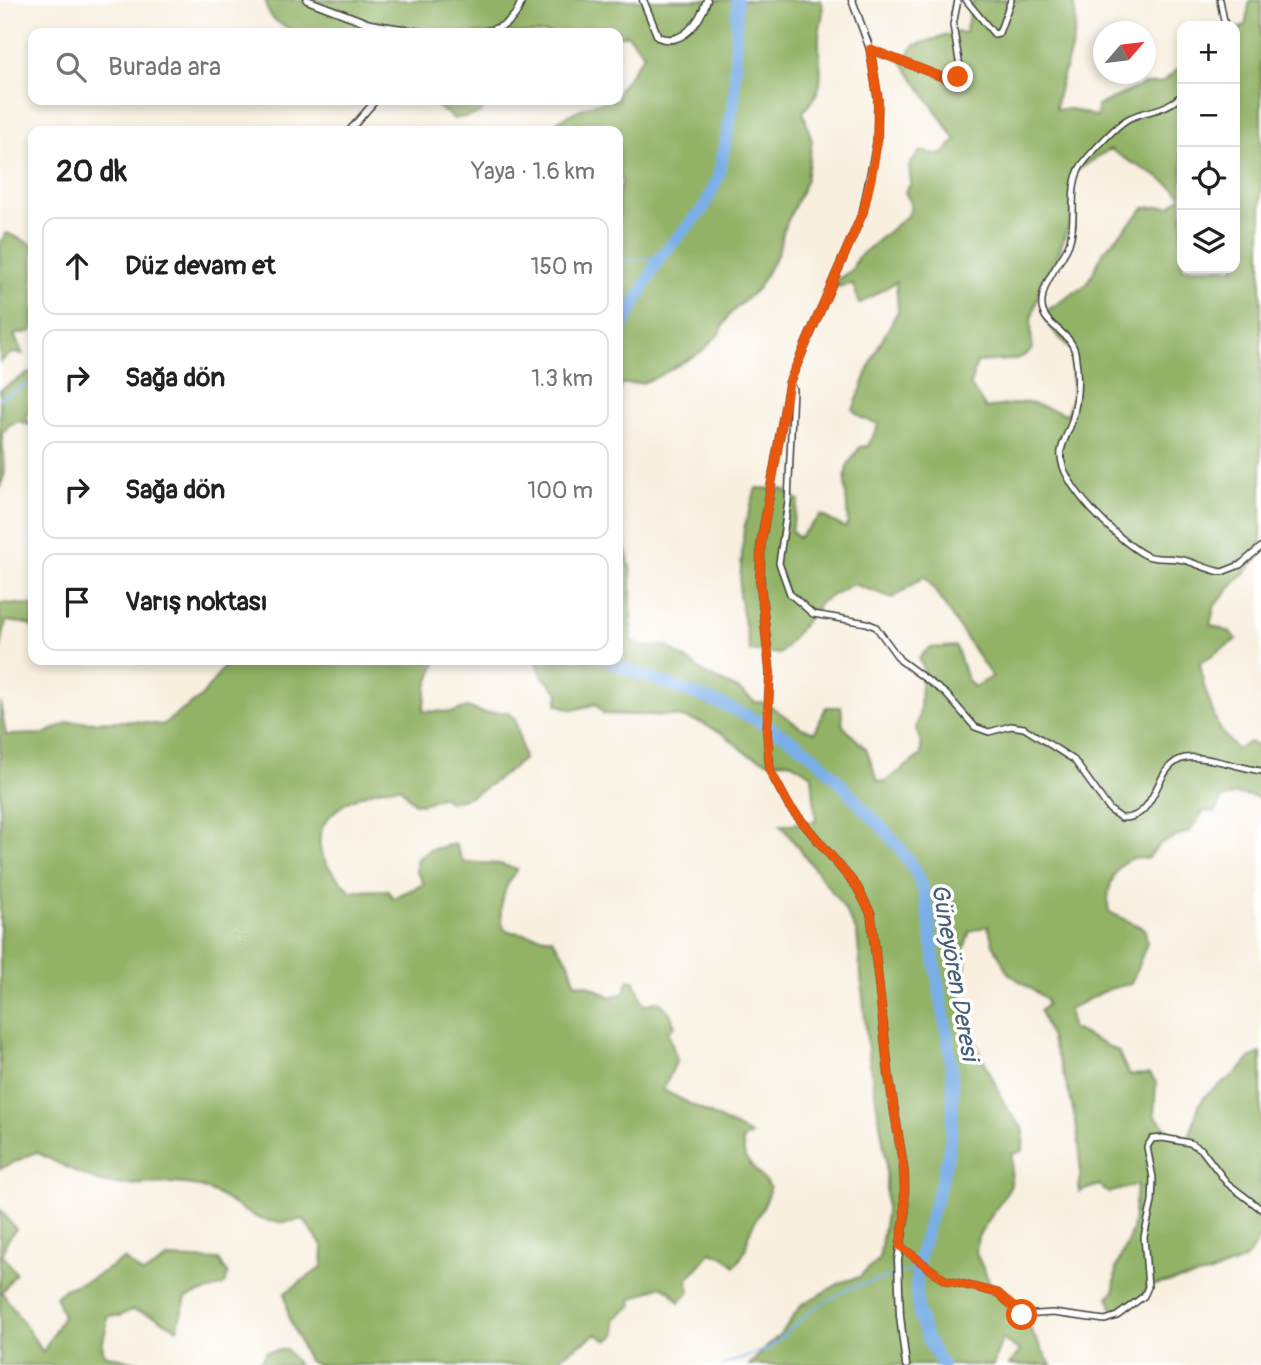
<!DOCTYPE html>
<html lang="tr">
<head>
<meta charset="utf-8">
<style>
	:root { --surface:#fff; --page:#f6f6f6; --text:#202124; --muted:#757577; --line:#e0e0e0 }
	body { margin:0; font-family:Pangolin,sans-serif; background:var(--page); color:var(--text) }
	.controls { position:absolute; right:21px; top:21px; display:grid; overflow:hidden; border-radius:14px; box-shadow:0 4px 10px #0003 }
	.controls button { width:63px; height:63px; display:grid; place-items:center; padding:0; border:0; border-bottom:2px solid var(--line); background:var(--surface); color:var(--text); font:35px sans-serif }
	.compass { position:absolute; left:1093px; top:21px; width:63px; height:63px; border-radius:50%; background:var(--surface); box-shadow:0 4px 10px #0003; rotate:62deg }
	.stop { position:absolute; width:21px; height:21px; margin:-16px; border:5px solid #ea580c; border-radius:50%; background:#fff }
	.stop.end { background:#ea580c; border-color:#fff; box-shadow:0 2px 7px #0008 }
	.list { margin:0; padding:0; list-style:none }
	h2 { display:flex; justify-content:space-between; align-items:center; height:91px; margin:0; padding:0 28px; font-size:30px }
	h2 small { font-size:23px; font-weight:400; color:var(--muted) }
	.list li { display:grid; grid-template-columns:46px 1fr auto; gap:21px; align-items:center; box-sizing:border-box; height:98px; margin:0 14px 14px; padding:0 14px; border:2px solid var(--line); border-radius:14px }
	.list b { display:block; font-size:26px; white-space:nowrap }
	.list em { font-size:23px; font-style:normal; color:var(--muted) }
	.icon { flex:none; width:38px; height:38px; fill:none; stroke:currentColor; stroke-width:2; stroke-linecap:round; stroke-linejoin:round }
	.map { position:relative; flex:none; width:1261px; height:1365px; overflow:hidden }
	.search { position:absolute; background:var(--surface); box-shadow:0 4px 10px #0003; left:28px; top:28px; width:595px; height:77px; display:flex; align-items:center; gap:18px; box-sizing:border-box; padding:0 24px; border-radius:14px; color:var(--muted); font-size:26px }
	.panel { position:absolute; background:var(--surface); box-shadow:0 4px 10px #0003; left:28px; top:126px; width:595px; height:539px; border-radius:14px }
	.map>svg:first-child { display:block }
	.forest { fill:#92b266; stroke:#576741; stroke-width:2; fill-rule:evenodd }
	.lines { fill:none; stroke-linecap:round; stroke-linejoin:round }
	.stream { stroke:#79aee7; stroke-width:2 }
	.river { stroke:#79aee7; stroke-width:12 }
	.minor-casing { stroke:#3d3c39; stroke-width:8 }
	.tertiary-casing { stroke:#3d3c39; stroke-width:9 }
	.minor { stroke:#fff; stroke-width:5 }
	.tertiary { stroke:#fff; stroke-width:6 }
	.route { stroke:#ea580c; stroke-width:9 }
	.labels { text-anchor:middle; stroke-width:7; stroke-linejoin:round; paint-order:stroke }
	.water-label { font-size:24px; font-style:italic; fill:#465e77; stroke:#fff }
</style>
</head>
<body>
<div class="map">
<svg width="1261" height="1365" viewBox="0 0 1261 1365">
	<rect width="100%" height="100%" fill="#fff"/>
	<filter id="ink" filterUnits="userSpaceOnUse"><feTurbulence type="fractalNoise" baseFrequency=".0143" numOctaves="2"/><feDisplacementMap in="SourceGraphic" scale="14" xChannelSelector="R" yChannelSelector="G"/><feConvolveMatrix kernelMatrix="1 2 1 2 8 2 1 2 1" color-interpolation-filters="sRGB"/></filter>
	<filter id="wash" filterUnits="userSpaceOnUse"><feTurbulence type="fractalNoise" baseFrequency=".00686" numOctaves="4" result="noise"/><feDisplacementMap in="SourceGraphic" scale="28" xChannelSelector="R" yChannelSelector="G"/><feGaussianBlur stdDeviation="1.57" result="paint"/><feColorMatrix in="noise" values="0 0 0 0 0 0 0 0 0 0 0 0 0 0 0 0 0 1.4 0 .05"/><feComposite in="paint" operator="in"/></filter>
	<g filter="url(#wash)">
		<rect width="100%" height="100%" fill="#f8efdf"/>
		<path class="forest" d="M266 0H821C826 16 819 23 819 38 818 70 830 86 803 111L812 141 806 181 784 229 778 253 758 288 729 315 719 334 701 352 655 378 642 383 621 384 618 396V194L622 182 618 173V131H546C563 115 595 100 618 100V91L644 54 627 34 618 37V33H298C283 26 265 19 266 0Z
			M973 0H1072C1085 37 1058 72 1056 109H1071L1097 117V106L1144 84 1161 83 1182 66V268H1235V30L1245 26 1250 0H1261V555L1215 605 1210 625 1230 632 1237 639 1200 663 1204 686 1219 729 1237 750 1249 742 1261 747V798L1237 794 1221 799 1216 812 1204 811 1190 831 1161 843 1147 859C1118 850 1104 889 1109 912L1145 929 1147 943 1131 984 1109 989 1069 1009 1071 1028 1118 1051 1129 1075 1149 1074 1156 1082 1154 1115C1166 1128 1171 1135 1189 1137L1199 1105 1206 1095 1239 1071 1251 1057 1261 1053V1236L1246 1259 1237 1263 1208 1274 1149 1286 1142 1297 1115 1314 1108 1297 1114 1291 1116 1268 1132 1231 1137 1185 1108 1193 1099 1185 1079 1192C1086 1130 1063 1068 1040 1011L1047 1005 1046 999 1008 973 993 944 988 926 970 931 963 952 966 960 960 1009 1007 1109 1024 1130 1023 1151 1012 1154 1011 1185 978 1237 976 1253 990 1283 1017 1318 1032 1321 1030 1329 1051 1365H1009L1020 1351 1002 1339 993 1365H749L784 1330 801 1305 842 1282 859 1277 879 1259 886 1213V1159L868 1051 857 933 842 905 781 825 816 821 812 775 788 761 770 762 748 754 720 732 699 722 677 716 604 714 596 704 573 710 557 704 559 693 543 677 536 660H618V517L631 572V640L641 647 667 646 706 674 738 689 755 702 766 703 802 728 815 732 826 707H841L843 726 866 749 878 781 885 782 921 755V742L916 728C924 708 917 689 924 670L919 658 929 648 956 646 967 679 974 687 992 677 925 576 893 598 853 584 821 602 780 654 750 651 739 594 744 528 756 488 783 489 799 501 791 530 798 538 821 515 845 528 848 522 845 481 847 466 860 447 868 446 879 424 861 418 853 410 875 353 898 311 896 282 859 304 853 284 836 287 838 279 852 270 857 258 909 214 911 204 905 192 911 183 909 166 920 151 942 155 956 140 902 62 915 45 958 32 965 33ZM1110 149C1133 166 1164 176 1182 196L1171 206 1144 208 1104 251 1087 284 1043 313 1050 327 1072 351 1073 394 1067 414 1027 402 986 408 970 385 977 362C996 359 1016 365 1032 350L1031 320 1042 283 1058 255 1072 216V174Z
			M429 100H470L484 107 480 114 454 119Z
			M7 233 33 245V331L14 335 23 354 12 353 0 362V242Z
			M30 372H33V412L25 414 30 425 19 421 9 425 2 433 5 473 0 488V390Z
			M0 603 33 605V628L28 624 6 621 0 651Z
			M229 660H437L427 687 423 711 453 712 467 707 483 713 506 712 515 718 524 759C500 777 477 799 448 802L443 796 423 804 414 803 400 787C371 787 314 809 320 847 322 864 339 879 351 891L388 890 393 898 424 884 416 870V860L429 850 455 844 463 862 500 864 517 869C505 885 494 912 506 931L552 938 569 962 575 983 588 985 611 997 624 993 629 979 635 982 644 1005 659 1001 670 1013 675 1026 668 1032 677 1060 663 1090 751 1135 742 1140 745 1158 770 1187C768 1205 756 1215 750 1232 744 1249 749 1248 735 1266L724 1257 711 1252 687 1280 690 1292 679 1302 670 1291 661 1286 631 1299 633 1305 615 1319 616 1334 608 1341 596 1334 561 1357 566 1365H317L308 1361 289 1318 285 1293 322 1267 323 1247 303 1219C252 1232 242 1202 203 1188 174 1178 141 1187 111 1184 87 1180 59 1163 36 1152L0 1169V702L6 735 44 734 69 722 134 721 162 725 201 697Z
			M0 1209 16 1229 6 1242 3 1255 16 1273 2 1292 43 1352 63 1316 56 1297 64 1289 91 1279 124 1259 143 1274 168 1258 219 1260 228 1274 225 1284C212 1292 199 1291 186 1298L177 1329 154 1316 131 1310 120 1316H107C109 1330 99 1341 104 1354L148 1365H0Z
			M286 1349 298 1365H259L266 1352Z"/>
		<g class="lines">
			<path class="stream" d="M618 260 660 257
				M0 398 33 381
				M901 1273 917 1269
				M723 1365 770 1348 810 1311 849 1288 895 1275"/>
			<path class="river" d="M618 336 660 257 703 209 718 178 734 101 737 0
				M608 660 620 667C683 691 758 711 812 755 832 771 848 793 867 812 890 835 914 860 924 893 931 921 932 953 938 982 948 1038 959 1092 949 1149 934 1231 887 1288 943 1365"/>
		</g>
	</g>
	<g filter="url(#ink)">
		<g class="lines">
			<g class="minor-casing">
				<path id="minor" d="M966 0 994 34 999 33 1011 0
					M1220 0 1225 26
					M870 49 947 79 958 77 961 73 953 25 958 0
					M1182 95C1164 112 1150 109 1130 118 1118 123 1089 155 1081 166 1067 189 1078 219 1069 244 1061 264 1040 283 1042 307 1044 326 1071 332 1075 352 1079 375 1078 400 1072 421 1069 431 1063 441 1061 451 1057 483 1119 541 1145 555 1154 560 1167 557 1177 559 1192 560 1206 570 1222 572L1240 565 1261 547
					M349 131 376 100
					M789 383 793 389 788 502 779 563 790 594 813 614 867 623 876 627 900 660 946 694 975 727 989 732 1011 726 1024 728 1074 760 1110 810 1121 818C1159 820 1153 764 1185 758 1204 755 1241 768 1261 771
					M900 1246 945 1280 998 1293 1022 1315 1053 1313 1105 1320 1117 1316 1144 1296 1148 1287 1144 1237 1152 1202 1153 1178 1147 1147 1152 1139 1163 1138 1190 1143 1201 1149 1227 1183 1261 1209"/>
			</g>
			<g class="tertiary-casing">
				<path id="tertiary" d="M307 0 370 24 427 33
					M643 0 658 37C682 47 700 22 707 0
					M852 0 870 49 878 99 877 142 863 212 789 383 761 543 760 580 770 672 767 732 770 771 789 806 857 887 871 914 889 1077 904 1171 905 1217 898 1260 900 1316 906 1365
					M474 33C499 30 514 25 522 0"/>
			</g>
			<use href="#minor" class="minor"/>
			<use href="#tertiary" class="tertiary"/>
		</g>
	</g>
	<g class="lines" filter="url(#ink)">
		<path class="route" d="M958 77 947 79 870 49 878 99 877 142 871 179 863 212 789 383 761 543 760 580 770 673 767 732 770 771 789 806 857 887 871 914 889 1077 904 1171 905 1217 900 1246 945 1280 998 1293 1022 1315"/>
	</g>
	<g class="labels">
		<g class="water-label">
			<text transform="translate(955 972) rotate(80)" y="8">Güneyören Deresi</text>
		</g>
	</g>
</svg>
<div class="controls">
<button>+</button>
<button>−</button>
<button><svg class="icon" aria-label="locate" viewBox="0 0 24 24"><circle cx="12" cy="12" r="6"/><path d="M12 2v4M12 18v4M2 12h4M18 12h4"/></svg></button>
<button><svg class="icon" aria-label="layers" viewBox="0 0 24 24"><path d="M12 4l9 5-9 5-9-5zM3 14l9 5 9-5"/></svg></button>
</div>
<svg class="compass" viewBox="-18 -18 36 36"><path d="M0-13l5 13h-10z" fill="#e53935"/><path d="M0 13l5-13h-10z" fill="#757577"/></svg>
<div class="stop" style="left:1022px;top:1315px"></div>
<div class="stop end" style="left:958px;top:77px"></div>
<div class="search"><svg class="icon" aria-label="search" viewBox="0 0 24 24"><circle cx="10" cy="10" r="6"/><path d="M15 15l6 6"/></svg>Burada ara</div>
<section class="panel">
<h2>20 dk<small>Yaya · 1.6 km</small></h2>
<ul class="list">
<li><svg class="icon" aria-label="ahead" viewBox="0 0 24 24"><path d="M12 20V5M6 11l6-6 6 6"/></svg><div><b>Düz devam et</b></div><em>150 m</em></li>
<li><svg class="icon" aria-label="right" viewBox="0 0 24 24"><path d="M7 20v-9h11M14 6l5 5-5 5"/></svg><div><b>Sağa dön</b></div><em>1.3 km</em></li>
<li><svg class="icon" aria-label="right" viewBox="0 0 24 24"><path d="M7 20v-9h11M14 6l5 5-5 5"/></svg><div><b>Sağa dön</b></div><em>100 m</em></li>
<li><svg class="icon" aria-label="arrive" viewBox="0 0 24 24"><path d="M6 21V4h12l-3 4 3 4H6"/></svg><div><b>Varış noktası</b></div></li>
</ul>
</section>
</div>
</body>
</html>
